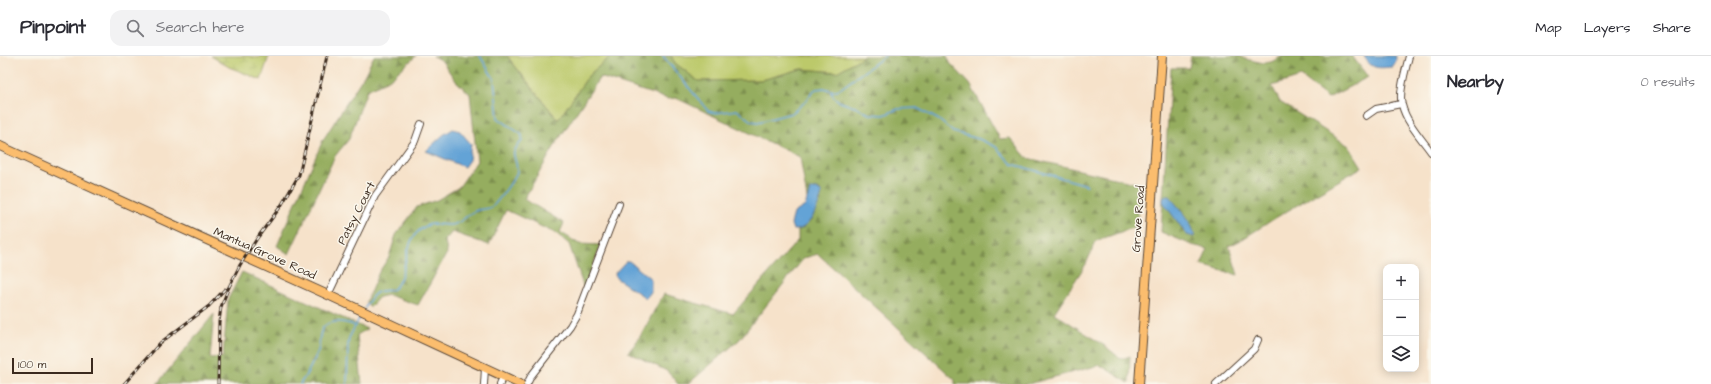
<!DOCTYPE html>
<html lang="en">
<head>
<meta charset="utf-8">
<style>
	:root { --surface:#fff; --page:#f2f2f3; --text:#2b2b33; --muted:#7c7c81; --line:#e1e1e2 }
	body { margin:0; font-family:"Architects Daughter",sans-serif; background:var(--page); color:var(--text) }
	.controls { position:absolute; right:12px; bottom:12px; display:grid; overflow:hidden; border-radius:8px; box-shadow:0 2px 10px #0003 }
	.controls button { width:36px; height:36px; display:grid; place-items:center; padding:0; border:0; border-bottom:1px solid var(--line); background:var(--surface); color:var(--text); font:20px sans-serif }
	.scale { position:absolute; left:12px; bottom:10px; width:81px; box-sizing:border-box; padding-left:4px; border:2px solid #3b2a1e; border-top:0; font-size:11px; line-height:14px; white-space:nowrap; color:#3b2a1e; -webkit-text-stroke:3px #fbf7ec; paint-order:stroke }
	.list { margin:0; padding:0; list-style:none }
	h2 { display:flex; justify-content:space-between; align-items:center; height:52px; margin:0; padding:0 16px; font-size:17px }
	h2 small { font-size:13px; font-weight:400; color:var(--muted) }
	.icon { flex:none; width:22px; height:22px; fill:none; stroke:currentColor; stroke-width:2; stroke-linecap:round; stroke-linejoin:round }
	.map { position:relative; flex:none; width:1431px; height:328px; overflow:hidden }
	header { display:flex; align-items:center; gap:24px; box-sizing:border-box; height:56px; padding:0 20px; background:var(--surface); border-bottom:1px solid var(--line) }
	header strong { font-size:19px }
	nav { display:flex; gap:22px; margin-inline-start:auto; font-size:14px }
	.search { width:280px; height:36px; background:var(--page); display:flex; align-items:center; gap:10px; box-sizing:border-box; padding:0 14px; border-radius:12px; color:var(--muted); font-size:15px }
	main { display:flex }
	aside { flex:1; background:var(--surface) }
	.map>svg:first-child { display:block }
	.green { fill:#bcc96b; stroke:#7c7a44 }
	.forest { fill:url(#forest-firs); stroke:#686c3e }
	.wetland { fill:url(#wetland-marsh); stroke:#7c7a44 }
	.water { fill:#63a3d6; stroke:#4f667a }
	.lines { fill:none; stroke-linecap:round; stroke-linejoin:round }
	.stream { stroke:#63a3d6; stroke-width:1.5 }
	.minor-casing { stroke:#574638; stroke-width:8 }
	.major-casing { stroke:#574638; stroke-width:10 }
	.minor { stroke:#fff; stroke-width:6 }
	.major { stroke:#fbbd6e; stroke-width:8 }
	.rail-casing { stroke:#3b2a1e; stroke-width:3 }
	.rail { stroke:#fbf7ec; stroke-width:1.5; stroke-dasharray:4.5; stroke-linecap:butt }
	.labels { text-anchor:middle; stroke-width:3; stroke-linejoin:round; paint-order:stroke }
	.street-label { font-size:12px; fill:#3b2a1e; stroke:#fbf7ec }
</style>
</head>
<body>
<header>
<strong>Pinpoint</strong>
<div class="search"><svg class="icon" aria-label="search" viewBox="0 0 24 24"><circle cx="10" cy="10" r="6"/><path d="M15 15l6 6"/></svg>Search here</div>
<nav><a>Map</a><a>Layers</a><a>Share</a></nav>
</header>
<main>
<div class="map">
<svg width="1431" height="328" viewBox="0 0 1431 328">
	<defs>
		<pattern id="forest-firs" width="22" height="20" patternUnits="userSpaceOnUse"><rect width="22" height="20" fill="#95ad5f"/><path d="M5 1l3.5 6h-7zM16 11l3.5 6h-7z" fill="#7b8d4e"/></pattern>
		<pattern id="wetland-marsh" width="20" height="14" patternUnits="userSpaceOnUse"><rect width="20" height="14" fill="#bcc96b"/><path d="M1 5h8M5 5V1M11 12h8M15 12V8" fill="none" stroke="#a2ad5c"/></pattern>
	</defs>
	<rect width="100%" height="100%" fill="#fbf7ec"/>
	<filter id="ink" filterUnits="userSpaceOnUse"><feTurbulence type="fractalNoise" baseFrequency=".025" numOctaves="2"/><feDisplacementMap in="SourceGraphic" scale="8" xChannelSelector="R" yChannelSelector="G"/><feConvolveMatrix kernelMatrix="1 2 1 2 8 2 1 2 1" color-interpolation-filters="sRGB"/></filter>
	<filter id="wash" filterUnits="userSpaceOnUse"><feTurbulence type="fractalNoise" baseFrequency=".012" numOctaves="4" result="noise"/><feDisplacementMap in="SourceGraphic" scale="16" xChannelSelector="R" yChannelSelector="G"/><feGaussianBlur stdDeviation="0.9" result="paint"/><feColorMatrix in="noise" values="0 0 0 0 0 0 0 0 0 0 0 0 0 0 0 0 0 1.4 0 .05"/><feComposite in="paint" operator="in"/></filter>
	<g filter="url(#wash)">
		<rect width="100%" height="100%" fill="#f6e2ca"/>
		<path class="green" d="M507 0H611L589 19 558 64Z
			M671 0H864L837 16 801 13 762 24 698 25 675 7Z"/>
		<path class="forest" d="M374 0H416L390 23 367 34 349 83 335 100 289 198 277 190 323 84 365 18Z
			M433 0H507L558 64 589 19 611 0H671L675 7 698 25 762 24 801 13 837 16 864 0H947L950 7 970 28 1000 83 1010 82 1027 102 1140 128 1137 170 1096 185 1086 208 1054 257 1105 290 1121 303 1130 300 1129 327 1100 309 1028 328H955V324L818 198 804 202 739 284 688 328H678L667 315 628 296C644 280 651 257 664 238L733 258 798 184V174C814 169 817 149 820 134L813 133 810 134 807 143 800 101 676 42 668 43 600 21 557 86 524 143 564 167 560 176 579 188 601 189 584 232 569 188 557 178 506 154 489 189 452 176 445 184 447 197 418 249 388 239 379 241 370 251 366 246 379 216 389 201 396 179 417 151 437 144 459 131 477 105 470 38 455 24 442 5Z
			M1191 0H1239L1245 3 1264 7 1271 6 1283 0H1352L1368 21 1328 42 1301 21 1272 30 1280 46 1349 90 1362 111 1277 161 1241 184 1229 190 1238 219 1201 209 1208 193 1192 189 1161 176 1171 12H1189Z
			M242 216 367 273 357 279 362 328H157L214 258 210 302 223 301 228 243Z"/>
		<path class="wetland" d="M211 0H247L259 2 260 0H269L261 24 229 11Z"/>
		<path class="water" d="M1364 0H1396V6L1392 11C1379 12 1371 14 1364 0Z
			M453 73 460 75 471 88 469 104 464 111 426 95 443 79Z
			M813 133H817L822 137C819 150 809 176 793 174L791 168 794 157 805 150 810 134Z
			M1166 140H1169C1176 148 1197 172 1194 181L1187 179 1163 146V142Z
			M626 205H629L651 223V236L646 242 616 222 615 217Z"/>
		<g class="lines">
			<path class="stream" d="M663 0 708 55 715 57 737 54 751 65 758 66 792 57 805 46 812 36 816 33 824 32 833 35 840 33 885 0
				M831 35 834 41 840 46 858 52 869 58 884 59 898 53 917 52 939 64 953 76 979 83 996 91 1012 108 1087 129
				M365 252C367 247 373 238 378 236 386 233 391 237 397 229 410 209 402 180 428 169 437 166 446 171 455 168 463 165 468 158 475 155 481 152 488 154 493 150 497 146 517 120 517 115 517 98 507 101 522 85V79L498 62 494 23 480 0
				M300 328C307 318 313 307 318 295 320 290 319 285 320 280 323 261 343 265 356 270
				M347 328 348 289 349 282 362 257"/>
		</g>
	</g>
	<g filter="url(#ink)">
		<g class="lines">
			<g class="minor-casing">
				<path id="minor" d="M1409 0C1406 13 1398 37 1402 49 1406 66 1421 82 1431 96
					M1366 60 1376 53 1401 48
					M328 239 375 140 415 85 421 68
					M484 328 485 312
					M500 328 503 321
					M527 328 531 320 570 270 577 258 619 148
					M1216 328 1254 293 1258 284"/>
			</g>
			<g class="major-casing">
				<path id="major" d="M0 90 328 239 520 328
					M1139 328 1162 0"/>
			</g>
			<use href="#minor" class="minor"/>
			<use href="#major" class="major"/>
			<g class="rail-casing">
				<path id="rail" d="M124 328 160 287 209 250 225 233
					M218 328 219 266 221 251 228 233 240 209 258 181 281 150 299 119 327 0"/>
			</g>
			<use href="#rail" class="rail"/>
		</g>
	</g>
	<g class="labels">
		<g class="street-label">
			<text transform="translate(356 157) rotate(-63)" y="4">Patsy Court</text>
			<text transform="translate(1138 163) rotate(-86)" y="4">Grove Road</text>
			<text transform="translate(265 197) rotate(24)" y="4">Mantua Grove Road</text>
		</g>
	</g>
</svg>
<div class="controls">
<button>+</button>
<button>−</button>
<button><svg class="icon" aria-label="layers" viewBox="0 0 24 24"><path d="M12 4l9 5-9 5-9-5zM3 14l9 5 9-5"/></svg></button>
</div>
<div class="scale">100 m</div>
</div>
<aside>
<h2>Nearby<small>0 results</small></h2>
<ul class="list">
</ul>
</aside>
</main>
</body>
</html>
